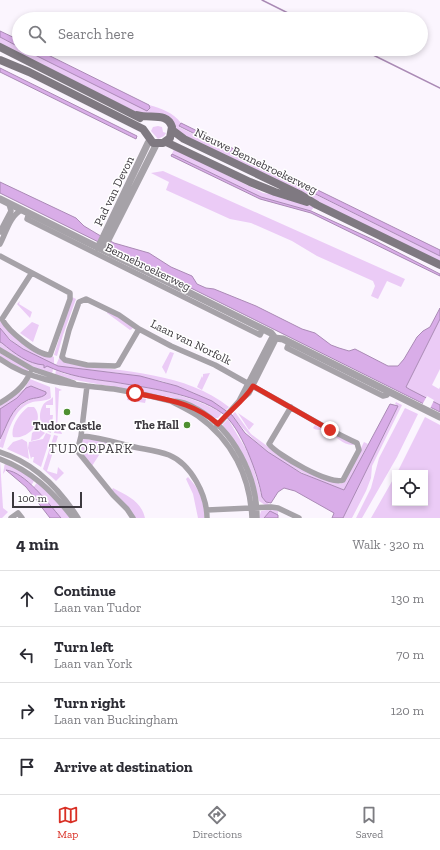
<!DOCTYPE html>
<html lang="en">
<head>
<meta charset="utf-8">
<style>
	:root { --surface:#fff; --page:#f2f2f3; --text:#2b2b33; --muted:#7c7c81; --line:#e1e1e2; --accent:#d93025 }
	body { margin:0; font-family:"Zilla Slab",serif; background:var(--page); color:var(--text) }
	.controls { position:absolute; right:12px; bottom:12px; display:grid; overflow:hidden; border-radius:0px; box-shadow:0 2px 6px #0003 }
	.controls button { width:36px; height:36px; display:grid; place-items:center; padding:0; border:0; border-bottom:1px solid var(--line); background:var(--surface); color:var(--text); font:20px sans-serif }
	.scale { position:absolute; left:12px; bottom:10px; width:70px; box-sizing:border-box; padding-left:4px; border:2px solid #3d393f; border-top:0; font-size:11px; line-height:14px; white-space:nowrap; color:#3d393f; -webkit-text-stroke:3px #fff; paint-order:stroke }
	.stop { position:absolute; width:12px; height:12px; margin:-9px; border:3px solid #d93025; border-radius:50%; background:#fff }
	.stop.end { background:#d93025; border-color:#fff; box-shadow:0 1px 4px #0008 }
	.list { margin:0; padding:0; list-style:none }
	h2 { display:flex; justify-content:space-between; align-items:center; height:52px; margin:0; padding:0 16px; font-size:17px }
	h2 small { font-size:13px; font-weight:400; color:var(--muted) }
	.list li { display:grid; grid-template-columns:26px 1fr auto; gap:12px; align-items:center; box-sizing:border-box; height:56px; padding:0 16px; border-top:1px solid var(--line) }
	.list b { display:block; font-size:15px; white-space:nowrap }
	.list p { margin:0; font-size:13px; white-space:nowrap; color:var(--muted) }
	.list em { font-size:13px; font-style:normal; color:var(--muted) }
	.icon { flex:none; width:22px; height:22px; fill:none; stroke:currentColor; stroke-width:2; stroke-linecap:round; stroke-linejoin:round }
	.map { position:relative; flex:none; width:440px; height:518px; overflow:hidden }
	.search { position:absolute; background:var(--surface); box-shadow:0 2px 6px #0003; left:12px; right:12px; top:12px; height:44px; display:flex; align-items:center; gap:10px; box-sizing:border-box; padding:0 14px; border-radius:22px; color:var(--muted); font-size:15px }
	.sheet { height:276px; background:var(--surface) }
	nav { display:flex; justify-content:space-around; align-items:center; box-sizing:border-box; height:56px; border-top:1px solid var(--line); background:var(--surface); font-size:11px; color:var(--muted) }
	nav a { display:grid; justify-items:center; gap:2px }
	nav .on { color:var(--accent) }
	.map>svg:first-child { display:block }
	.green { fill:#ebcbf6 }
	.water { fill:#d9ade8; stroke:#aa8ab5 }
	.pier { fill:#fbf5fe }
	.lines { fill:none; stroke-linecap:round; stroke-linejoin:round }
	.stream { stroke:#aa8ab5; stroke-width:1.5 }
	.minor { stroke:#a6a2a8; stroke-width:5.5 }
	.tertiary { stroke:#a6a2a8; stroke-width:7 }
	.secondary { stroke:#7f7981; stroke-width:8 }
	.route { stroke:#d93025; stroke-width:5 }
	.poi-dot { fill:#4e8f31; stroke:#fff; stroke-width:1.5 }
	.labels { text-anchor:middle; stroke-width:3; stroke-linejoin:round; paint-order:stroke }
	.street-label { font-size:12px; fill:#3d393f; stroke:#fff }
	.poi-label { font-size:12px; font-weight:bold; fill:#3d393f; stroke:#fff; text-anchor:end }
	.neighbourhood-label { font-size:13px; letter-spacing:1px; fill:#3d393f; stroke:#fff }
</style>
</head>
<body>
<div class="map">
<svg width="440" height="518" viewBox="0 0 440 518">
	<rect width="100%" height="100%" fill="#fbf5fe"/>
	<path class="green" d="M0 37 19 47V49H23L147 110 150 108 149 105C161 108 174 113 181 123L179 127 440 256V262L176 132 172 121 144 116 0 45Z
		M158 126 162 127 163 132 166 133 164 136 158 139 151 131 153 127Z
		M174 149 263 193 275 195 314 207 311 211 261 197 172 154Z
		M163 171 405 279 401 287 387 281 378 299 371 296 375 286 373 281 317 256 292 241 251 223 230 219 166 190 169 182 151 173Z
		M72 297 76 299 63 335 57 356 54 355Z
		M20 301 19 304 32 312 30 318 17 304Z
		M107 311 134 326 132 329 130 330 107 313Z
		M440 319V369L432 385 439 389 440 387V405L409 389 406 387Z
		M0 321 14 335 54 357V364C34 355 13 346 0 328Z
		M32 322 39 325 33 342 20 333Z
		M0 342 53 369 52 374 36 369 0 348Z
		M170 352 174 353 166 374 162 367Z
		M0 353 28 368V371L26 372 0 357Z
		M60 356 64 362 71 364C122 371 187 373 229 407L226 410 194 393 162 381 119 373 62 367 56 365Z
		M56 370 65 374C117 384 175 386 222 413L218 418H215L173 398 70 379 55 375Z
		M210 373 202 390 197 387 202 376 203 378V374Z
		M30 379 50 387 51 398C45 402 37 400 30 403 14 409 8 432 3 448L0 447C0 424 17 400 40 397V389L31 386 17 398 0 409V405L24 389Z
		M55 387 62 390 59 391 57 430 61 431 62 434 54 433 56 422Z
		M128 395 146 399 145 403 127 400Z
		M53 397V405H46V408H50V415H53L51 433C40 430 37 415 43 405 45 401 50 401 53 397Z
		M396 402 402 405 372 466 371 478 366 491 352 518H343L398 406 395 404Z
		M28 407H34C46 420 28 440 13 437 10 427 20 413 28 407Z
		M405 408 418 414 397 457 362 518H356L371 488 379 458Z
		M235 412 251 434 271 449 340 484 344 482 364 442 368 444 345 490C299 475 261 454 232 415Z
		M238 413 254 424 249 430Z
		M425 417 440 425V518H371L395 476V503H425V473H397Z
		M228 419 250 456 262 497 270 505H265L259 501 248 464 223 426V424Z
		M315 425 354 444 353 445C342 445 336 435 325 431 321 429 317 431 313 428Z
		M38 428 45 433 39 439 31 441 32 433Z
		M46 433 51 435 41 467 33 462 34 457H32L31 459 28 448 29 442 43 439Z
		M54 435 58 436 47 471 57 474 58 467 64 473 56 481 43 469Z
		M22 439 27 442 29 459 7 449 13 442Z
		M83 439 108 441 92 466 83 456 80 447Z
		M0 460 3 508 8 512 2 518H0Z
		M5 462 35 479 31 486 21 477 8 470H6L3 474Z
		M188 477C199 489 205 500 204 518H198L193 494 186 479Z
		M38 481 71 518H61L33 488Z
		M113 488C128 496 141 501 145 518H134L112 490Z
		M272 509 278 511V515L270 512 264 518H259L261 511Z"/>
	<path class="water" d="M0 31 19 40V47L0 37Z
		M23 49H36L149 105 150 108 147 111Z
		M0 68 137 136 136 139 0 72Z
		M181 123 440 250V256L179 126Z
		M172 154 261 197 311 211 374 240 440 274V276L311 213 260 199 171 156Z
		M0 182 76 218 84 226 99 235 114 243 149 253 171 267 192 276 197 284 206 288 214 289 256 306 302 329 315 333 331 345 339 348 349 351 355 349 388 366H398L404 359 417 337 423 331 430 327 440 308V319L406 387 409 389 440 405V412L0 193Z
		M0 328 10 340 23 349 58 366 140 376 177 386 212 401 232 415 245 433 268 452 301 473 344 490 390 404 398 406 343 518H332L334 513 295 491 284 488 278 492 271 503 266 502 262 497C258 474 241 427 222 413 194 393 147 388 114 382 90 379 68 376 47 366L44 368V365C28 364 14 353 2 343L0 342Z
		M31 386 46 392V394C41 399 32 397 26 401 11 408 7 426 0 439V409L17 398 26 388Z
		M6 470C25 472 48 503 61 518H50L26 487Z
		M270 511 278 515V518H264Z"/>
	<path class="pier" d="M427 396 434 400 430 409 422 405Z"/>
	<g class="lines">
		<path class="stream" d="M262 0 300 19
			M361 49 440 88"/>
		<path class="minor" d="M29 213 27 219 260 335 263 329
			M0 232 11 211 9 204
			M0 244C6 233 10 215 22 210
			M0 256 70 293V299L50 355C37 355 8 331 2 319L31 274
			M139 329 118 365 115 366 87 365 65 360 62 357 69 330 79 302 86 299 119 315 139 329 171 346 215 365 281 402C306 416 330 431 357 443L359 450 343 480C331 486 277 455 269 444L291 407
			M289 343 287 348 383 396 387 395 389 392
			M0 350 32 369 74 383
			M0 359C35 384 73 384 114 389 133 392 152 396 171 401
			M239 401 271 339 275 338
			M0 403C13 395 24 387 30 373
			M217 426 239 401 249 393 275 341V338
			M81 436 87 386
			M0 452C35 463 59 488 78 518
			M0 459C32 471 52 491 73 518
			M207 510 271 507 278 508 299 518
			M11 518 18 513 22 518
			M133 518 127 509 113 495 79 453 78 448 81 436C97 437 111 441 126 445 140 449 155 450 169 455 191 464 207 495 207 518
			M252 518C250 476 232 440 198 416 189 410 180 406 171 401 180 401 189 404 197 409 234 430 257 476 257 518"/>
		<path class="tertiary" d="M0 199 271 333 275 338 283 339 440 417
			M98 248 148 143
			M103 250 155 147"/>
		<path class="secondary" d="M0 47 140 118
			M0 60 29 72 143 129 153 143H163L170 138 172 127C167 112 151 119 137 115
			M172 130 184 139 299 194 317 205 440 265
			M166 142 250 182 275 192 307 202"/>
	</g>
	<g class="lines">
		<path class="route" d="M135 393C167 400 193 402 218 424 229 411 244 401 253 386L330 430"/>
	</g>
	<g class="poi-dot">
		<circle cx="67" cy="412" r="4"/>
		<circle cx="187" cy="425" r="4"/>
	</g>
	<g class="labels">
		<g class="street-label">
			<text transform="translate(256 161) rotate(26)" y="4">Nieuwe Bennebroekerweg</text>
			<text transform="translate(114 191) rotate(-64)" y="4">Pad van Devon</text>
			<text transform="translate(148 267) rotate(26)" y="4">Bennebroekerweg</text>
			<text transform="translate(191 342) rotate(26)" y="4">Laan van Norfolk</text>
		</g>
		<g class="poi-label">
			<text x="179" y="429">The Hall</text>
			<text x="67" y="430" text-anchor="middle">Tudor Castle</text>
		</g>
		<g class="neighbourhood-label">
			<text x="91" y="453">TUDORPARK</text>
		</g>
	</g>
</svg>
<div class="controls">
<button><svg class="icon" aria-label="locate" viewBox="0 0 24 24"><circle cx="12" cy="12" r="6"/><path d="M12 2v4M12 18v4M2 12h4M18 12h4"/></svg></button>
</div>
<div class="scale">100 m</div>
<div class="stop" style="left:135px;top:393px"></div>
<div class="stop end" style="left:330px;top:430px"></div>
<div class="search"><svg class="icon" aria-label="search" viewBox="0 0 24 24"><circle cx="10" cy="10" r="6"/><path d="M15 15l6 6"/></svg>Search here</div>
</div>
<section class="sheet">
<h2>4 min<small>Walk · 320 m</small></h2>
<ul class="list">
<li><svg class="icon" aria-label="ahead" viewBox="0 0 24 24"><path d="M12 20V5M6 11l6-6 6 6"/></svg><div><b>Continue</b><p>Laan van Tudor</p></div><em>130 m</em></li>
<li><svg class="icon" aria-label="left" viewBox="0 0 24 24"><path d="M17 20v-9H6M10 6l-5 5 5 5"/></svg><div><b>Turn left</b><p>Laan van York</p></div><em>70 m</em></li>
<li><svg class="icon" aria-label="right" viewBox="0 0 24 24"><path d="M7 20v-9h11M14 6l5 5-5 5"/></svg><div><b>Turn right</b><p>Laan van Buckingham</p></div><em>120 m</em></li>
<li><svg class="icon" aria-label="arrive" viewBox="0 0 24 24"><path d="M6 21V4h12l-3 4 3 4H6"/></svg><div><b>Arrive at destination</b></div></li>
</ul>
</section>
<nav>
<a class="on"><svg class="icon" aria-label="map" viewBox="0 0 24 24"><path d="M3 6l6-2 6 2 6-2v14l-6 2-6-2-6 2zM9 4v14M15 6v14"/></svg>Map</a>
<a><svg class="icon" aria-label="directions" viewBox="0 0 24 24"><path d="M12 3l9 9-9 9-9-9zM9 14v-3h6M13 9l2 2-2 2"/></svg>Directions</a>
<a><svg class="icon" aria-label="saved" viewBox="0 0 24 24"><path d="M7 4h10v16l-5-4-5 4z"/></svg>Saved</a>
</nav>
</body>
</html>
